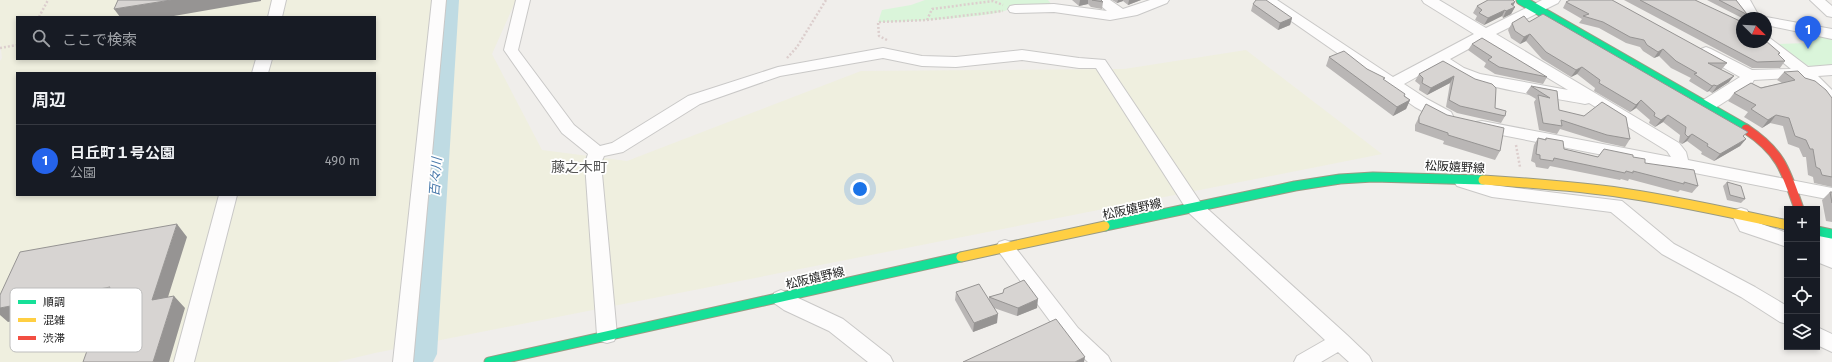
<!DOCTYPE html>
<html lang="ja">
<head>
<meta charset="utf-8">
<style>
	:root { --surface:#171b24; --page:#242831; --text:#f1f3f6; --muted:#9ea1a6; --line:#363941; --accent:#2563eb }
	body { margin:0; font-family:"Fira Sans","Noto Sans JP",sans-serif; background:var(--page); color:var(--text) }
	.controls { position:absolute; right:12px; bottom:12px; display:grid; overflow:hidden; border-radius:0px; box-shadow:0 2px 6px #0003 }
	.controls button { width:36px; height:36px; display:grid; place-items:center; padding:0; border:0; border-bottom:1px solid var(--line); background:var(--surface); color:var(--text); font:20px sans-serif }
	.compass { position:absolute; left:1736px; top:12px; width:36px; height:36px; border-radius:50%; background:var(--surface); box-shadow:0 2px 6px #0003; rotate:114deg }
	.you { position:absolute; left:860px; top:189px; width:14px; height:14px; margin:-10px; border:3px solid #fff; border-radius:50%; background:#1a73e8; box-shadow:0 0 0 6px #1a73e833 }
	.badge { display:grid; place-items:center; width:26px; height:26px; border-radius:50%; background:var(--accent); color:#fff; font-size:13px; font-weight:700 }
	.pin { position:absolute; translate:-50% -33px; filter:drop-shadow(0 1px 2px #0008) }
	.pin::after { content:''; position:absolute; top:21px; width:14px; height:12px; background:inherit; clip-path:polygon(0 0,100% 0,50% 100%) }
	.list { margin:0; padding:0; list-style:none }
	h2 { display:flex; justify-content:space-between; align-items:center; height:52px; margin:0; padding:0 16px; font-size:17px }
	h2 small { font-size:13px; font-weight:400; color:var(--muted) }
	.list li { display:grid; grid-template-columns:26px 1fr auto; gap:12px; align-items:center; box-sizing:border-box; height:72px; padding:0 16px; border-top:1px solid var(--line) }
	.list b { display:block; font-size:15px; white-space:nowrap }
	.list p { margin:0; font-size:13px; white-space:nowrap; color:var(--muted) }
	.list em { font-size:13px; font-style:normal; color:var(--muted) }
	.icon { flex:none; width:22px; height:22px; fill:none; stroke:currentColor; stroke-width:2; stroke-linecap:round; stroke-linejoin:round }
	.map { position:relative; flex:none; width:1832px; height:362px; overflow:hidden }
	.search { position:absolute; background:var(--surface); box-shadow:0 2px 6px #0003; left:16px; top:16px; width:360px; height:44px; display:flex; align-items:center; gap:10px; box-sizing:border-box; padding:0 14px; border-radius:0px; color:var(--muted); font-size:15px }
	.panel { position:absolute; background:var(--surface); box-shadow:0 2px 6px #0003; left:16px; top:72px; width:360px; height:124px; border-radius:0px }
	.map>svg:first-child { display:block }
	.farmland { fill:#efefdf; fill-rule:evenodd }
	.park { fill:#daf5da }
	.lines { fill:none; stroke-linecap:round; stroke-linejoin:round }
	.river { fill:#bfdbe3; fill-rule:evenodd }
	.street-casing { stroke:#c9c8c7; stroke-width:2 }
	.fast-casing { stroke:#999a82; stroke-width:11 }
	.slow-casing { stroke:#999a82; stroke-width:11 }
	.jam-casing { stroke:#999a82; stroke-width:11 }
	.path { stroke:#dccecd; stroke-width:2.5; stroke-dasharray:2 2; stroke-linecap:butt }
	.street { fill:#fdfcfc; fill-rule:evenodd }
	.fast { stroke:#16e098; stroke-width:9 }
	.slow { stroke:#ffcf43; stroke-width:9 }
	.jam { stroke:#f24e42; stroke-width:9 }
	.wall { fill:#b9b6b5 }
	.shaded-wall { fill:#969493 }
	.building { fill:#d7d4d2; stroke:#969493 }
	.labels { text-anchor:middle; stroke-width:3.5; stroke-linejoin:round; paint-order:stroke }
	.street-label { font-size:12px; fill:#222; stroke:#fff }
	.water-label { font-size:13px; font-style:italic; fill:#4a7aab; stroke:#fff }
	.quarter-label { font-size:14px; fill:#555; stroke:#fff }
	.key { fill:#fff; stroke:#bdbdbd; stroke-width:1 }
	.key-label { font-size:11px; fill:#222 }
</style>
</head>
<body>
<div class="map">
<svg width="1832" height="362" viewBox="0 0 1832 362">
	<rect width="100%" height="100%" fill="#f0eeeb"/>
	<path class="farmland" d="M0 0H516L492 54 542 150 627 161 861 71 1124 69 1246 50 1382 154 375 353 337 362H0V61L2 58 0 42ZM17 17H375V59H17ZM17 73H375V195H17Z"/>
	<path class="park" d="M925 0H1048L1052 5 1011 8C997 18 900 22 878 22L882 10 911 5Z
		M1791 28 1832 37V66L1813 67 1801 63 1777 44 1807 43Z"/>
	<g class="lines">
		<path class="river" d="M437 0H459L437 354 433 362H409L405 354Z"/>
		<g class="street-casing">
			<path id="street" d="M272 0H286L282 17H268Z
				M432 0H446L413 362H393Z
				M516 0H530L518 50 574 125 600 146 612 143 688 96 778 67 883 48 922 56 956 57 1022 50 1079 58 1105 60 1201 203 1347 335 1369 356 1372 362H1349L1338 352 1321 362H1294L1297 356 1325 340 1189 213 1096 68H1079L1022 60 956 67 922 66 883 58 780 76 700 104 623 152 604 156 601 163 617 335 614 341 607 343 600 341 597 335 585 163 588 154 562 133 504 50Z
				M1094 0H1110L1123 9 1150 0H1169L1167 3 1137 15 1110 20 1054 12 1015 13 1010 12 1008 9 1010 6 1015 5 1054 4 1107 11Z
				M1261 0H1277L1393 77 1474 34 1424 3 1422 0H1439L1486 28 1542 0H1560L1558 3 1496 34 1679 143 1686 152 1688 160 1832 188V200L1476 130 1474 126 1476 122 1482 121 1671 157 1667 151 1589 103 1585 104C1556 98 1456 85 1440 64L1404 84 1427 99 1451 112 1453 116 1451 120 1445 121 1439 120 1415 107ZM1485 40 1568 90 1480 74 1464 68 1450 59Z
				M1736 0H1750L1760 18H1746Z
				M1810 0H1825L1832 6V17L1827 16Z
				M1766 17 1832 29V39L1766 25V18H1761Z
				M1766 37 1771 39 1808 67 1832 65V75L1818 76 1832 90V104L1826 103 1802 77 1754 80 1751 85 1712 110 1706 111 1700 110 1698 106 1700 102 1740 77 1701 55 1699 52 1701 49 1706 47 1711 49 1752 70 1791 69 1761 45 1759 42H1766Z
				M256 59H272L268 73H252Z
				M1463 176 1492 185 1622 201 1674 244 1755 287 1787 306V324L1780 322 1741 297 1662 254 1611 212 1492 197 1457 186 1454 182 1457 178Z
				M219 195H237L194 362H174Z
				M1741 208 1747 210 1753 221 1787 233V247L1740 231 1732 215 1735 210Z
				M1817 228 1823 230 1832 238V268L1817 262V247L1820 248 1817 245Z
				M1005 240 1011 242 1078 328 1108 356 1111 362H1088L1064 340 999 252 996 247 999 242Z
				M781 290 843 319 890 356 893 362H868L829 331 784 310 774 303 772 298 774 293Z
				M1817 327 1832 334V352L1817 345Z"/>
		</g>
		<g class="fast-casing">
			<path id="fast" d="M1521 0 1746 129
				M1105 226 1295 186 1340 179 1373 177 1483 180
				M1817 231 1832 234
				M489 362 961 257"/>
		</g>
		<g class="slow-casing">
			<path id="slow" d="M1483 180C1530 183 1576 186 1623 193 1678 201 1732 213 1787 225
				M961 257 1105 226"/>
		</g>
		<g class="jam-casing">
			<path id="jam" d="M1746 129C1781 152 1786 171 1799 209"/>
		</g>
		<path class="path" d="M39 17 48 0
			M927 20 932 9 993 1 1003 5
			M887 40 879 36 878 22 927 20 1003 11
			M0 48 17 45
			M787 58 797 47 826 0
			M1516 145 1520 167"/>
		<use href="#street" class="street"/>
		<use href="#fast" class="fast"/>
		<use href="#slow" class="slow"/>
		<use href="#jam" class="jam"/>
	</g>
	<path class="wall" d="M1072 0H1101L1103 2 1102 9 1091 7 1088 4 1079 6Z
		M1112 0H1141L1128 5 1123 1 1117 3Z
		M1624 0H1695L1779 55 1785 61 1780 68H1752Z
		M1707 0H1736L1750 18H1742Z
		M1566 2 1727 63 1722 69H1721L1729 82 1712 93 1709 91 1707 92 1689 81 1691 78 1671 68 1659 56 1654 58 1643 51 1640 47 1626 43 1599 28 1579 23 1582 19 1563 8Z
		M1253 4 1292 18 1290 25 1278 30 1251 11Z
		M1477 6H1513L1515 7 1511 14 1503 18 1502 16 1484 25 1475 20 1477 16 1473 13Z
		M1529 22 1744 137 1746 139 1740 146 1714 161 1701 154 1702 152 1687 141 1682 144 1679 142 1680 135 1663 122 1655 127 1649 123 1650 120 1636 108 1630 112 1594 91 1595 88 1577 74 1571 77 1542 59 1526 41 1520 44 1511 38 1508 30 1512 23Z
		M1472 44 1547 77 1543 84 1495 74 1484 67 1486 63 1468 50Z
		M1329 57 1367 69 1384 80 1410 100 1406 109 1393 116 1326 66Z
		M1443 61 1495 108 1505 116 1501 123 1457 113 1446 107 1450 83 1427 95 1419 90 1420 85 1415 81 1419 74Z
		M1784 72 1805 78 1832 98V187L1814 183 1813 177 1808 175 1806 157H1803L1799 148 1788 144 1783 126 1770 123 1762 128 1744 117 1748 112 1728 101 1734 93 1782 83 1777 80Z
		M1531 86 1557 91 1559 110 1630 139 1625 147 1602 142 1560 129 1557 134 1539 130 1534 102 1536 99 1526 93Z
		M1419 117 1500 151 1495 160 1443 144 1444 141 1415 131V125Z
		M1538 138 1545 139 1546 138 1564 149 1598 157H1633L1645 163 1698 186 1692 193 1680 190 1678 192 1629 179 1628 181 1621 179 1620 180 1550 166 1548 169 1536 167 1535 163 1531 161 1534 145Z
		M1727 182 1745 199 1741 203 1727 200 1723 186Z
		M1830 192H1832V222L1826 221 1822 200Z
		M956 292 989 299V297L1003 293 1037 308 1017 316 994 308 997 323 973 332 955 300Z"/>
	<path class="shaded-wall" d="M171 0H261V1L168 17H120L114 9Z
		M1080 0H1088V4L1079 6Z
		M1118 0H1123V1L1117 3Z
		M1129 0H1141L1128 5Z
		M1515 2 1512 8 1515 7 1511 14 1503 18 1506 11 1511 4Z
		M1505 10 1502 16 1484 25 1488 18Z
		M1292 18 1290 25 1278 30 1280 23Z
		M1530 34 1526 41 1520 44 1524 37Z
		M1663 49 1659 56 1654 58 1658 52Z
		M1582 67 1577 74 1571 77 1576 70Z
		M1454 76 1450 83 1427 95 1431 88Z
		M1734 76 1729 82 1712 93 1717 86Z
		M1714 85 1709 91 1707 92 1712 86Z
		M1410 100 1406 109 1393 116 1397 107Z
		M1641 100 1636 108 1630 112 1636 105Z
		M1668 115 1663 122 1655 127 1661 120Z
		M1776 115 1770 123 1762 128 1768 120Z
		M1692 134 1687 141 1682 144 1688 137Z
		M1746 139 1740 146 1714 161 1720 154Z
		M177 224 187 237 163 313 152 300Z
		M110 287 122 300 8 322 0 315V308Z
		M174 296 185 308 169 362H153Z
		M1038 299 1037 308 1017 316 1018 308Z
		M998 314 997 323 973 332 974 323Z
		M1085 357 1084 362H1075Z"/>
	<path class="building" d="M118 0H171L114 9Z
		M1092 0H1101L1103 2Z
		M1256 0H1266L1292 18 1280 23 1253 4Z
		M1488 0H1513L1515 2 1511 4 1515 7 1506 11 1505 10 1488 18 1479 13 1482 10 1477 6Z
		M1570 0H1612L1727 63H1708L1734 76 1717 86 1714 85 1712 86 1694 74 1697 73 1676 61 1663 49 1658 52 1647 45 1644 40 1630 37 1603 22 1583 16 1589 14 1566 2Z
		M1640 0H1695L1742 22V42H1766V41L1780 53 1778 54 1785 61 1757 62Z
		M1719 0H1736L1750 18H1746V14Z
		M1543 14 1748 132 1743 136 1746 139 1720 154 1707 146 1708 144 1692 134 1688 137 1685 134 1686 127 1668 115 1661 120 1654 116 1655 113 1641 100 1636 105 1599 83 1600 80 1582 67 1576 70 1546 52 1530 34 1524 37 1515 31 1512 23 1524 16 1529 22Z
		M1482 38 1547 77 1499 67 1488 60 1492 57 1472 44Z
		M1344 51 1367 69 1385 78 1383 79 1405 94 1404 96 1410 100 1397 107 1329 57Z
		M1443 61 1475 79 1492 84 1496 88 1495 108 1506 111 1505 116 1460 106 1449 100 1454 76 1431 88 1422 83 1423 78 1419 74Z
		M1798 71 1805 78 1815 81 1826 90 1832 98V177L1822 175 1820 169 1816 167 1813 149H1810L1806 140 1795 136 1789 118 1776 115 1768 120 1751 109 1756 105 1734 93 1751 83 1761 88 1795 80 1784 72Z
		M1531 86 1557 91 1559 110 1584 116 1602 102 1626 117 1630 139 1607 135 1561 120 1562 126 1543 123 1538 95 1550 98Z
		M1426 104 1447 115 1504 128 1500 151 1448 135V133L1419 123V117Z
		M1538 138 1546 140V138L1563 141 1564 149 1598 157 1604 149 1633 155V157L1645 159V163L1694 170 1698 186 1684 182V184L1633 171V173L1626 171 1625 173 1554 158 1553 161 1540 159V155L1536 154Z
		M1727 182 1741 186 1745 199 1730 195Z
		M1830 192H1832V203Z
		M177 224 152 300 174 296 153 362H83L110 287 0 308V295L20 252Z
		M1024 280 1038 299 1018 308 989 297 1003 293 1004 289Z
		M979 284 998 314 974 323 956 292Z
		M1056 319 1085 357 1075 362H963Z"/>
	<g class="labels">
		<g class="street-label">
			<text transform="translate(1455 167) rotate(3)" y="4">松阪嬉野線</text>
			<text transform="translate(1132 209) rotate(-12)" y="4">松阪嬉野線</text>
			<text transform="translate(815 278) rotate(-13)" y="4">松阪嬉野線</text>
		</g>
		<g class="water-label">
			<text transform="translate(435 177) rotate(-86)" y="5">百々川</text>
		</g>
		<g class="quarter-label">
			<text x="579" y="172">藤之木町</text>
		</g>
	</g>
	<rect x="10" y="288" width="132" height="64" rx="6" class="key"/>
	<rect x="18" y="300" width="18" height="4" fill="#16e098"/>
	<rect x="18" y="318" width="18" height="4" fill="#ffcf43"/>
	<rect x="18" y="336" width="18" height="4" fill="#f24e42"/>
	<g class="key-label">
		<text x="43" y="306">順調</text>
		<text x="43" y="324">混雑</text>
		<text x="43" y="342">渋滞</text>
	</g>
</svg>
<div class="controls">
<button>+</button>
<button>−</button>
<button><svg class="icon" aria-label="locate" viewBox="0 0 24 24"><circle cx="12" cy="12" r="6"/><path d="M12 2v4M12 18v4M2 12h4M18 12h4"/></svg></button>
<button><svg class="icon" aria-label="layers" viewBox="0 0 24 24"><path d="M12 4l9 5-9 5-9-5zM3 14l9 5 9-5"/></svg></button>
</div>
<svg class="compass" viewBox="-18 -18 36 36"><path d="M0-13l5 13h-10z" fill="#e53935"/><path d="M0 13l5-13h-10z" fill="#9ea1a6"/></svg>
<div class="you"></div>
<div class="pin badge" style="left:1808px;top:49px">1</div>
<div class="search"><svg class="icon" aria-label="search" viewBox="0 0 24 24"><circle cx="10" cy="10" r="6"/><path d="M15 15l6 6"/></svg>ここで検索</div>
<section class="panel">
<h2>周辺<small></small></h2>
<ul class="list">
<li><span class="badge">1</span><div><b>日丘町１号公園</b><p>公園</p></div><em>490 m</em></li>
</ul>
</section>
</div>
</body>
</html>
